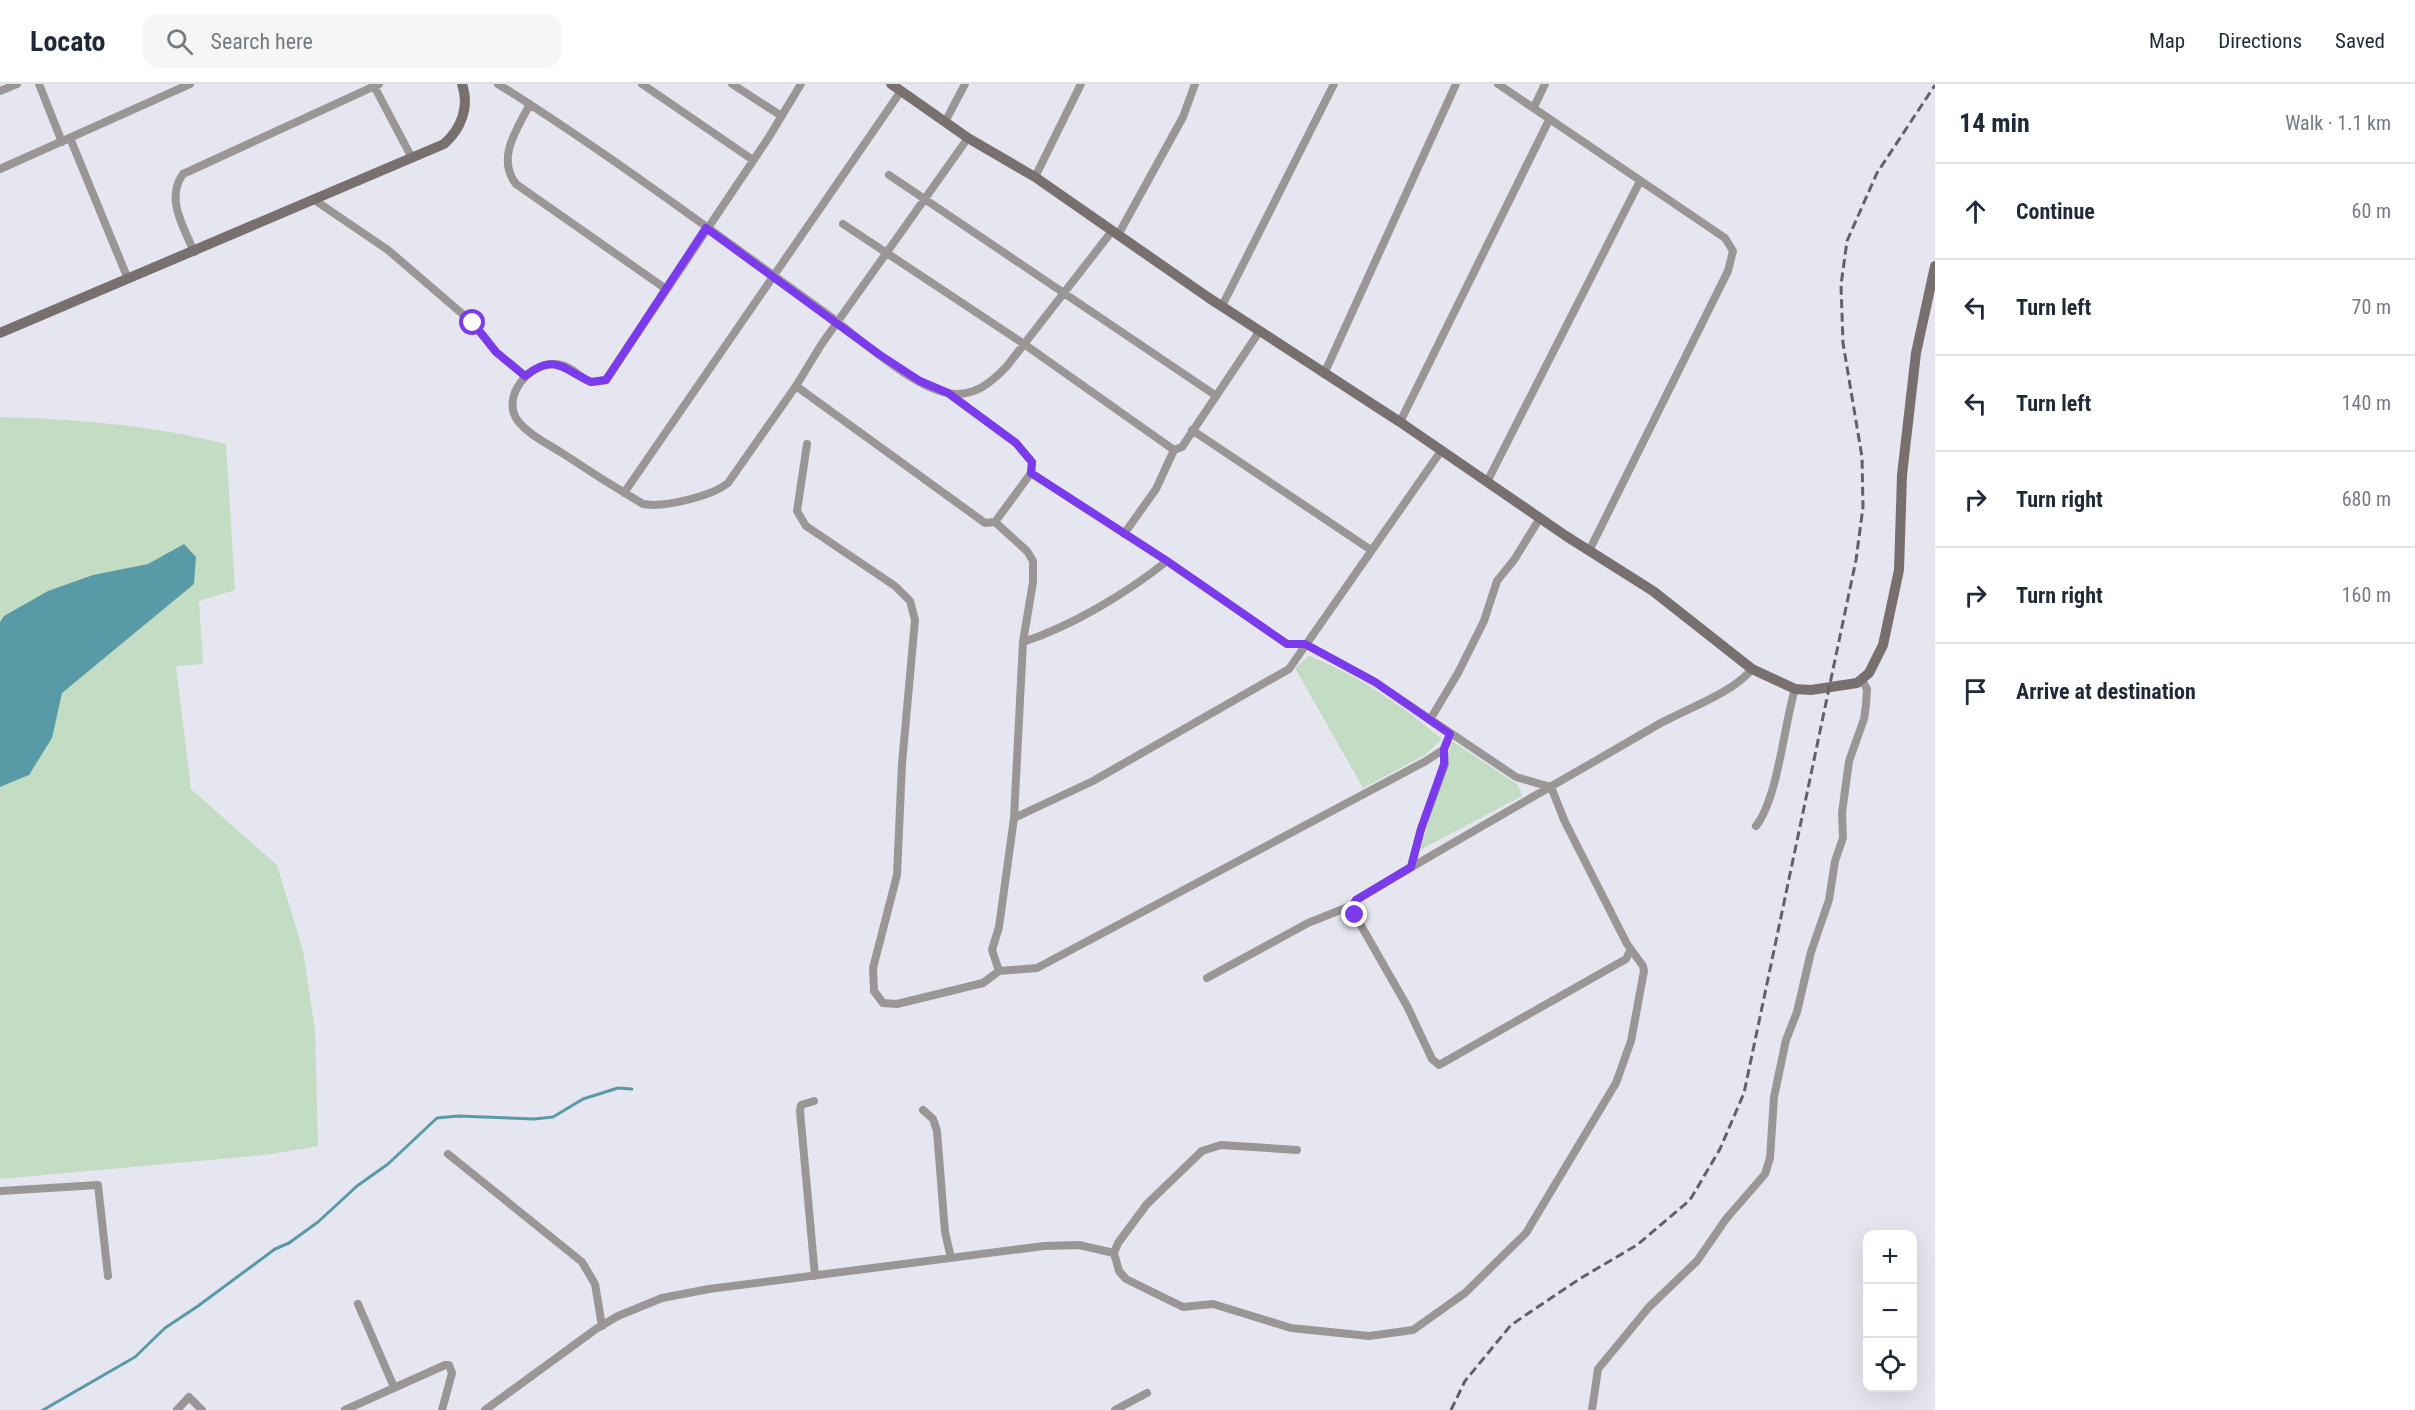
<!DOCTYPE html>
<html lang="en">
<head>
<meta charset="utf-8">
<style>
	:root { --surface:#fff; --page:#f6f6f7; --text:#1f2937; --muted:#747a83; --line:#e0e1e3 }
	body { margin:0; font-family:"Roboto Condensed",sans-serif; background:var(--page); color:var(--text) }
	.controls { position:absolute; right:18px; bottom:18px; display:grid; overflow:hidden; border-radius:12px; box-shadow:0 6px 24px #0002 }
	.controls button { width:54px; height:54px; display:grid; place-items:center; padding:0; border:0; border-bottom:2px solid var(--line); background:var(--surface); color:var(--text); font:30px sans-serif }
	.stop { position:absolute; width:18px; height:18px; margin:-14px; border:4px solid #7c3aed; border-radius:50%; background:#fff }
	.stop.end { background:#7c3aed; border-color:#fff; box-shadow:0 2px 6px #0008 }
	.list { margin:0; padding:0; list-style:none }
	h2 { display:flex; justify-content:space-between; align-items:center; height:78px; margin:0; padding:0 24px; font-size:26px }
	h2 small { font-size:20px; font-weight:400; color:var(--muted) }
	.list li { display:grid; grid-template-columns:39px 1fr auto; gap:18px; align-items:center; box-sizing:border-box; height:96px; padding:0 24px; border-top:2px solid var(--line) }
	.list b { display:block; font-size:22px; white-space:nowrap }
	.list em { font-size:20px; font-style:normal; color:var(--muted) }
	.icon { flex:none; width:33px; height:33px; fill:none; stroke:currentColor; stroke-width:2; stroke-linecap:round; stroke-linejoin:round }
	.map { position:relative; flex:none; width:1935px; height:1326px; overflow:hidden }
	header { display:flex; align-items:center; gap:36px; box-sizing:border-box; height:84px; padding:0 30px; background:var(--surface); border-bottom:2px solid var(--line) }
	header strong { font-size:28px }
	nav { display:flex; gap:33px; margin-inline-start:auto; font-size:21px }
	.search { width:420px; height:54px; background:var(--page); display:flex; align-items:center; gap:15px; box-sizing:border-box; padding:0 21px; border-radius:18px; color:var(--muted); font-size:22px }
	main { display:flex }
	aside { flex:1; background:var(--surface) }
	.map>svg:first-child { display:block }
	.green { fill:#c3ddc5 }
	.water { fill:#589ba7 }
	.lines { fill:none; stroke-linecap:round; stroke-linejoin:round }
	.stream { stroke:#589ba7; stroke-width:3 }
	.street { stroke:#9b9696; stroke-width:8 }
	.secondary { stroke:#77706f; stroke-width:10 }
	.rail { stroke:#616268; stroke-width:3; stroke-dasharray:9 4.5; stroke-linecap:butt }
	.route { stroke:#7c3aed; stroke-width:8 }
</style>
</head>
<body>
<header>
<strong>Locato</strong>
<div class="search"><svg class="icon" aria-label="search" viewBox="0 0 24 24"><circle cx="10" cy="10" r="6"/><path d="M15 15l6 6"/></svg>Search here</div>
<nav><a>Map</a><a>Directions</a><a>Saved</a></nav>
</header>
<main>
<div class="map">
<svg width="1935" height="1326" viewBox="0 0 1935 1326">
	<rect width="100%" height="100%" fill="#e5e6ef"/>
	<path class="green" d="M0 333C77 335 151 341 226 360L235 506 199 517 203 580 176 582 191 705 277 781 303 867 315 946 318 1062 265 1071 0 1095Z
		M1309 572C1359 592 1400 620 1442 655L1425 671 1363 704 1295 584Z
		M1452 657 1518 701 1522 712 1420 766Z"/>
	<path class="water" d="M184 460 196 473 194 500 62 609 52 654 29 691 0 703V538L4 532 48 507 93 491 148 480Z"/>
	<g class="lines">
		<path class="stream" d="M43 1326 135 1273 165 1244 198 1222 275 1165 289 1159 318 1138 357 1102 388 1080 437 1034 458 1032 534 1035 553 1033 583 1015 618 1004 632 1005"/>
		<path class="street" d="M39 0 62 58
			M498 0C609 70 716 150 823 227 854 249 911 303 948 309 973 314 991 299 1007 282L1112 147
			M642 0 753 76
			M732 0 780 31
			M801 0 769 53 606 296 591 298C579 293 569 280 555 280 530 278 500 313 518 337 528 350 548 360 562 369 589 387 616 404 643 420 664 424 712 412 728 399L796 302 821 261 968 54
			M1498 0 1725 154 1733 167 1728 187 1589 467
			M374 2 412 74
			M0 7 17 0
			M530 20C517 45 496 74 516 100L666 205
			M1534 23 1545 0
			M945 38 965 0
			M70 54 128 195
			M0 85 190 0
			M889 91 1215 311
			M1035 93 1081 0
			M313 115 388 166 473 239 496 268 525 292
			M843 140 1024 260 1174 366 1182 363 1259 248
			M1118 151 1183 33 1195 0
			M194 168C184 143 165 115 183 90L379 0
			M1222 222 1334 0
			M1324 290 1456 0
			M796 302 985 439 995 438 1031 389 1032 378 1016 359 948 309
			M1400 338 1549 36
			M1192 346 1371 466
			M807 360 797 427 806 442 895 502 910 517 915 536 902 680 897 791 873 884 874 907 883 919 897 920 983 899 999 887
			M1031 389 1167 477 1287 560H1305L1375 598 1516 693 1551 703 1565 738 1627 860 1643 882 1644 887 1631 957 1616 999 1526 1149 1465 1209 1413 1246 1369 1252 1291 1244 1213 1220 1183 1223 1126 1195 1119 1187 1114 1169 1118 1159 1147 1120 1202 1067 1221 1061 1297 1066
			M1487 398 1640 97
			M624 409 901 7
			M995 438 1027 467 1033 477V498L1023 558 1014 734 999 843 992 866 999 887 1037 884 1426 677 1444 665 1450 650
			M1124 450 1156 405 1174 366
			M1023 558C1072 542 1127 509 1167 477
			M1431 634 1458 589 1484 537 1497 497 1514 476 1540 434
			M1014 734 1093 697 1289 585 1441 367
			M1756 742C1778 714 1784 641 1795 605
			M1411 783 1421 745 1445 680 1444 665
			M1630 867 1626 875 1439 981 1432 975 1407 922 1355 831 1353 821 1356 816C1456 756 1558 699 1659 640 1686 625 1733 609 1752 585
			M1207 894 1308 839 1353 821
			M814 1017 801 1021 800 1027 815 1192
			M923 1026 933 1035 937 1047 945 1148 951 1174
			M448 1070 582 1178 595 1200 602 1242
			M0 1107 98 1101 108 1192
			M358 1220 394 1303
			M177 1326 189 1313 202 1326
			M345 1326 445 1281H449L452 1289 442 1326
			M485 1326 596 1245 618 1232 662 1214 709 1205 1044 1162 1079 1161 1114 1169
			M1115 1326 1147 1309
			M1592 1326 1598 1285 1649 1223 1697 1177 1726 1135 1765 1090 1770 1074 1774 1013 1786 956 1797 928 1811 868 1829 816 1835 777 1843 754 1842 729 1849 677 1864 635 1866 621 1867 605 1862 596"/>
		<path class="secondary" d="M891 0 968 54 1035 93 1209 214 1400 338 1566 452 1653 507 1752 585 1795 605 1811 606 1857 599 1869 589 1883 561 1899 486 1902 391 1916 269 1935 182
			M0 249 444 60C461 45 470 23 462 0"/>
		<path class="rail" d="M1451 1326 1465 1297 1511 1241 1581 1194 1637 1161 1690 1116 1720 1065 1744 1009 1856 476 1863 423 1862 373 1843 259 1841 201 1847 157 1877 89 1935 1"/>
	</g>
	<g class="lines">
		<path class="route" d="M473 239 496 268 525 292C555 268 564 286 591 298L606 296 706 144 880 271 920 297 948 309 1016 359 1032 378 1031 389 1167 477 1287 560H1305L1375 598 1450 650 1444 665V680L1421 745 1411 783 1356 816 1353 821 1355 831"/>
	</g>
</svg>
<div class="controls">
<button>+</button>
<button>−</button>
<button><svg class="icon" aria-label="locate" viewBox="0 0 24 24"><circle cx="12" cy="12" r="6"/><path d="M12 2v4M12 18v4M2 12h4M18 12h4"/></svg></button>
</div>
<div class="stop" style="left:473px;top:239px"></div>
<div class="stop end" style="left:1355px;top:831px"></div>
</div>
<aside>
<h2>14 min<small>Walk · 1.1 km</small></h2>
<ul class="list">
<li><svg class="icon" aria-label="ahead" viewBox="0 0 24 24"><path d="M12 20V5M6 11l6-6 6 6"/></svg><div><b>Continue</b></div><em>60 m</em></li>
<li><svg class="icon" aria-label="left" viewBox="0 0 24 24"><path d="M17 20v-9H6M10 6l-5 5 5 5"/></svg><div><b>Turn left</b></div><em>70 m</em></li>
<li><svg class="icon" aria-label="left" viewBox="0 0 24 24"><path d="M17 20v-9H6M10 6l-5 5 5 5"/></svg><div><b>Turn left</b></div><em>140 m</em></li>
<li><svg class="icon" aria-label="right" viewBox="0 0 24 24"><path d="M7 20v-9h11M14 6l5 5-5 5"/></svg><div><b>Turn right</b></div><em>680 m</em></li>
<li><svg class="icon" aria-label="right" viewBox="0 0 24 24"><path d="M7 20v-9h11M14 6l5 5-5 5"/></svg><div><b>Turn right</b></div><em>160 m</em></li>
<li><svg class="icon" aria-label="arrive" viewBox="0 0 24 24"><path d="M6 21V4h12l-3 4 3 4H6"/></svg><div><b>Arrive at destination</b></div></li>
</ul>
</aside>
</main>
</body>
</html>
